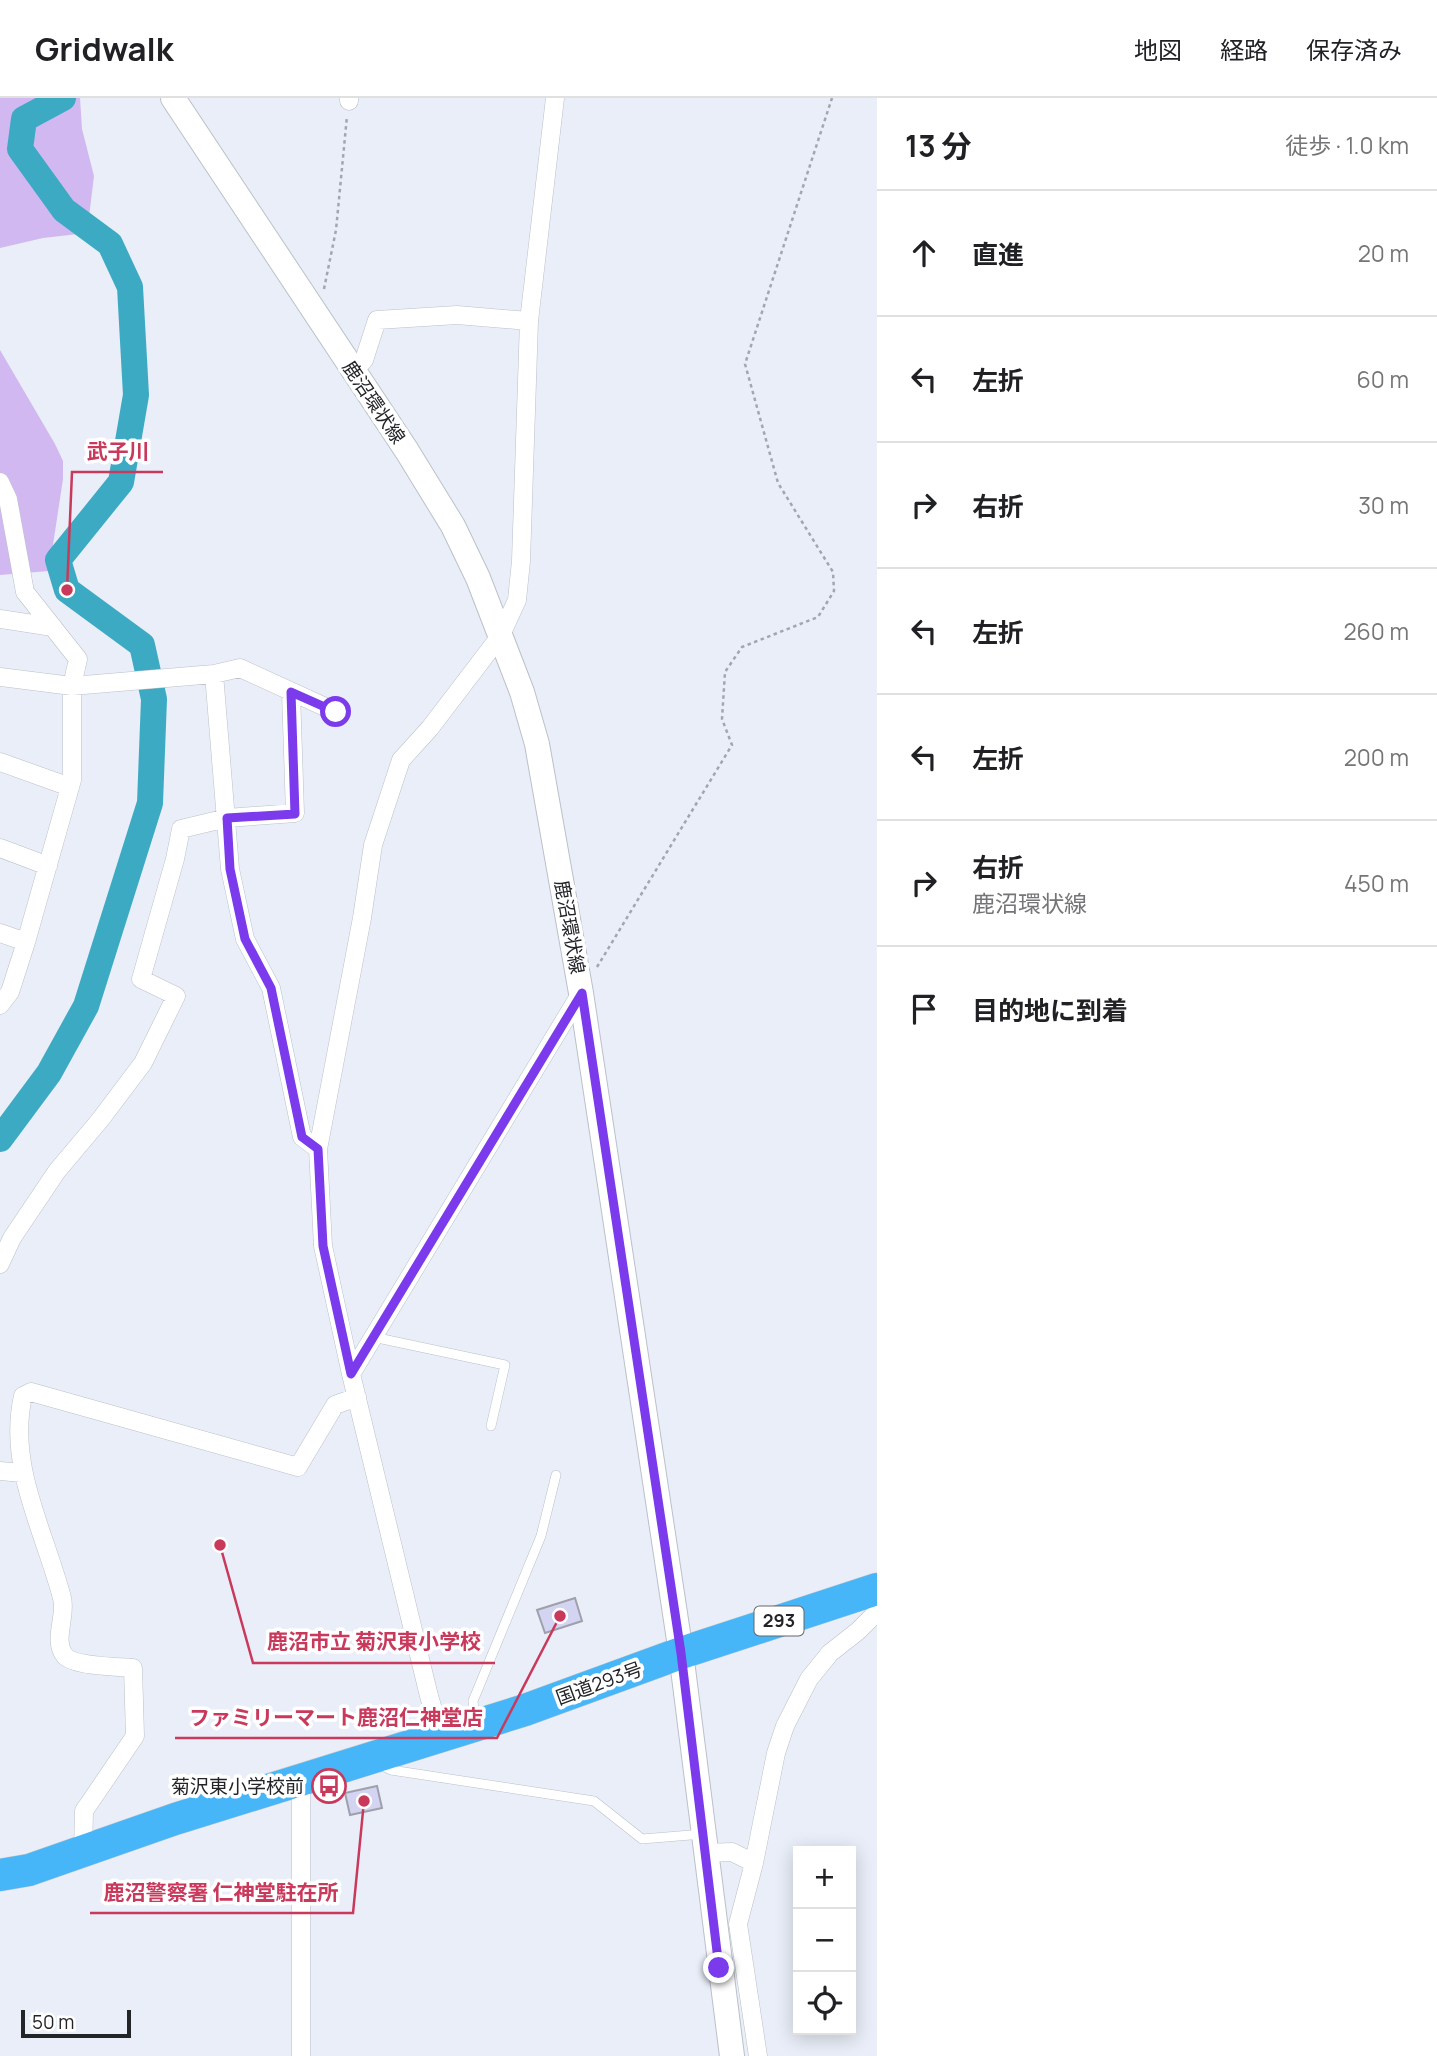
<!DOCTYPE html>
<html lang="ja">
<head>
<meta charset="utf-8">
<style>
	:root { --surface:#fff; --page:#f6f6f6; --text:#202124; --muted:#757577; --line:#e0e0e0 }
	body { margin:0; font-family:Manrope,"Noto Sans JP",sans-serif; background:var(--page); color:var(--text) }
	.controls { position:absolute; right:21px; bottom:21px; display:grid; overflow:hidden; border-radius:0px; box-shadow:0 4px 18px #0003 }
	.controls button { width:63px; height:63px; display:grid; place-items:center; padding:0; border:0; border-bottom:2px solid var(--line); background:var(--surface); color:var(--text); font:35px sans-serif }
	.scale { position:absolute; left:21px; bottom:18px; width:110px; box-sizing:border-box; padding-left:7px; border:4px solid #222428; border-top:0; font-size:19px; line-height:24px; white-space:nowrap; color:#222428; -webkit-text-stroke:5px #fff; paint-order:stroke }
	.stop { position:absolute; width:21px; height:21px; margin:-16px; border:5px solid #7c3aed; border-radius:50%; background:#fff }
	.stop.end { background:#7c3aed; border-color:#fff; box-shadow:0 2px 7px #0008 }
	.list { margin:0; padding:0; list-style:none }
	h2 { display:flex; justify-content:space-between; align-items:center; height:91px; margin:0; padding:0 28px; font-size:30px }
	h2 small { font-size:23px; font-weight:400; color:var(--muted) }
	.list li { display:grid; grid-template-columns:46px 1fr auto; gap:21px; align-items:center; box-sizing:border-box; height:126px; padding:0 28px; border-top:2px solid var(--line) }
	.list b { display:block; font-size:26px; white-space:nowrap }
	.list p { margin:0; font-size:23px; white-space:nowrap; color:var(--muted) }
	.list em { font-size:23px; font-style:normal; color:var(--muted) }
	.icon { flex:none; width:38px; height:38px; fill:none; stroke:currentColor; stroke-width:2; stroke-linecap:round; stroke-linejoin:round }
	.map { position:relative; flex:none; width:877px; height:1958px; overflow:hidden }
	header { display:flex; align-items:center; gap:42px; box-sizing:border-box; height:98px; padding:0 35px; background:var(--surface); border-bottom:2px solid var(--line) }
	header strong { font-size:33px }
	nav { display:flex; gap:38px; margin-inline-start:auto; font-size:24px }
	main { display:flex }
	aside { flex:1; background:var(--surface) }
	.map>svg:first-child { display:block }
	.green { fill:#d2b8f1 }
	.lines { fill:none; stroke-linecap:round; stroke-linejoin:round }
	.river { stroke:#3daac4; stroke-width:26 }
	.building { fill:#d2d4f2; stroke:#9fa0aa; stroke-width:2 }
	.lane-casing { stroke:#bbc0c9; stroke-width:10 }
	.street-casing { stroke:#bbc0c9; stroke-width:19 }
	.secondary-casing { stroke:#bbc0c9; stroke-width:26 }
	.highway-casing { stroke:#cacacb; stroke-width:33 }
	.path { stroke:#a2a6ae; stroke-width:2.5; stroke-dasharray:3.5 3.5; stroke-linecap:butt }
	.lane { stroke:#fff; stroke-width:9 }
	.street { stroke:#fff; stroke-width:18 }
	.secondary { stroke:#fff; stroke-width:24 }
	.highway { stroke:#46b6f9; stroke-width:32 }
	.route { stroke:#7c3aed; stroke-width:9 }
	.labels { text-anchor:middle; stroke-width:7; stroke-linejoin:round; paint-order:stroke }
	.shield { fill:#fff; stroke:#646668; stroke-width:2 }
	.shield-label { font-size:18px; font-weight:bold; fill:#222428 }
	.street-label { font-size:19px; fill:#222428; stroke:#fff }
	.poi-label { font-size:19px; fill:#222428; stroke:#fff; text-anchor:end }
	.leader { fill:none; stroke:#c9395c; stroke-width:2.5 }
	.callout-dot { fill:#c9395c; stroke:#fff; stroke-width:2.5 }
	.callout-label { font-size:21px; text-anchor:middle; font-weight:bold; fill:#c9395c; stroke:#fff; stroke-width:7; stroke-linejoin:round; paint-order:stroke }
</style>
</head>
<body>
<header>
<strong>Gridwalk</strong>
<nav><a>地図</a><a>経路</a><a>保存済み</a></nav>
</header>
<main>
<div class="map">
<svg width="877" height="1958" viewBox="0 0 877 1958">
	<rect width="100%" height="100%" fill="#e9eef8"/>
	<path class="green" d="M0 0H80L82 31 94 78 87 135 43 140 0 150Z
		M0 252 55 346 63 363V381L49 473 0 477Z"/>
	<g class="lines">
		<path class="river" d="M0 1041 49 975 86 908 150 705 154 601 142 547 67 492 58 462 121 384 136 297 130 189 110 146 64 112 20 51 24 21 63 0"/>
	</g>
	<path class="building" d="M575 1500 582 1523 545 1535 537 1512Z
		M377 1688 382 1710 350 1717 345 1695Z"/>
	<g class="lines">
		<g class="lane-casing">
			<path id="lane" d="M373 1239 505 1267 491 1328
				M475 1622 473 1603 541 1438 556 1377
				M380 1667 391 1672 594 1703 642 1741 703 1736"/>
		</g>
		<g class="street-casing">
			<path id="street" d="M349 3V0
				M353 272 364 262 377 222 457 217 529 223
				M0 384 8 401 25 494 78 561 72 588V682L26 844
				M0 521 53 529
				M214 576 230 771 245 841 271 890 302 1039 318 1051
				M0 579 72 588 214 576 240 570 336 614
				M0 664 70 689
				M0 750 48 768
				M0 835 26 844 10 894 0 907
				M0 1166 12 1140 57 1073 100 1022 143 965 176 898 141 881 175 761 181 731 227 720 295 715 291 594
				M351 1276 581 895
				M0 1373 22 1375
				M441 1639 429 1598 351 1276 323 1148 318 1051 362 820 373 747 401 662 430 630 501 537 517 502 521 463 529 223 555 0
				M83 1753 84 1713 135 1638 133 1570C118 1569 74 1568 65 1558 52 1542 67 1518 62 1500 45 1434 7 1368 23 1298L31 1294 298 1369 335 1307 357 1299
				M705 1755 732 1754 754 1765
				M301 1958V1680
				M758 1958 738 1826 754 1765 776 1655 785 1628 809 1581 830 1555 858 1533 877 1514"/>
		</g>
		<g class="secondary-casing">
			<path id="secondary" d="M173 0 407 353 453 428 478 480 522 594 537 646 581 895 681 1555 732 1958"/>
		</g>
		<g class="highway-casing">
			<path id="highway" d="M0 1777 29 1772 175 1721 525 1612 681 1555 877 1491"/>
		</g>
		<path class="path" d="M324 191 336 132 347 18
			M597 869 732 647 722 621 725 574 742 549 818 519 834 493 833 474 778 385 745 266 832 0"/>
		<use href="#lane" class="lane"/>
		<use href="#street" class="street"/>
		<use href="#secondary" class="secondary"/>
		<use href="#highway" class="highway"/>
	</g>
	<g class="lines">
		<path class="route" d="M336 614 291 594 295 716 227 720 230 771 245 841 271 890 302 1039 318 1051 323 1148 351 1276 582 895 681 1555 719 1870"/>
	</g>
	<defs>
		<g id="bus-ring" transform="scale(1.75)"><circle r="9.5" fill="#fff" stroke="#c9395c" stroke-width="1.5"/><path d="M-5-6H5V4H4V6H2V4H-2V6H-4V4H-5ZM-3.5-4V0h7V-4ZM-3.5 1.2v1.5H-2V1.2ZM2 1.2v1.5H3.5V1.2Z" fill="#c9395c"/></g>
	</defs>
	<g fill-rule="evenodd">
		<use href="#bus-ring" x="329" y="1688"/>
	</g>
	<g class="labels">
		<rect class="shield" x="754.5" y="1508.5" width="49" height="29" rx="5"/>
		<g class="shield-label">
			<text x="779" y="1529">293</text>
		</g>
		<g class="street-label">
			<text transform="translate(374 304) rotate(56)" y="7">鹿沼環状線</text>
			<text transform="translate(570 829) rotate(80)" y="7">鹿沼環状線</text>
			<text transform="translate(599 1585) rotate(-20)" y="7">国道293号</text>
		</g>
		<g class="poi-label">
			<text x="304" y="1695">菊沢東小学校前</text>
		</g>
	</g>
	<path class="leader" d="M67 492L72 374H163M220 1447L253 1565H495M560 1518L497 1640H175M364 1703L353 1815H90"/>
	<g class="callout-dot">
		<circle cx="67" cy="492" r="7"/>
		<circle cx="220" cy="1447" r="7"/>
		<circle cx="560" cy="1518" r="7"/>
		<circle cx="364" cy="1703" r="7"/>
	</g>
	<g class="callout-label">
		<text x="118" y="361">武子川</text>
		<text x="374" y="1551">鹿沼市立 菊沢東小学校</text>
		<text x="336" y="1627">ファミリーマート鹿沼仁神堂店</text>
		<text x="221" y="1802">鹿沼警察署 仁神堂駐在所</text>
	</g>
</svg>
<div class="controls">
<button>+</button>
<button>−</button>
<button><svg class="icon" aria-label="locate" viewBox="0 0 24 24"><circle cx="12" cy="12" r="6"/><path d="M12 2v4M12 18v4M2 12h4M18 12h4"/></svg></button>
</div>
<div class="scale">50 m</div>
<div class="stop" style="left:336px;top:614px"></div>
<div class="stop end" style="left:719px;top:1870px"></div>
</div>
<aside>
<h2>13 分<small>徒歩 · 1.0 km</small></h2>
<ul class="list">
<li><svg class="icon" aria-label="ahead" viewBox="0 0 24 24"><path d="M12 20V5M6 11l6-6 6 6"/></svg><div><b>直進</b></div><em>20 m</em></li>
<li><svg class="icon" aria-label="left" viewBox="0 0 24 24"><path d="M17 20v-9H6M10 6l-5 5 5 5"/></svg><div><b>左折</b></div><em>60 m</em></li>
<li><svg class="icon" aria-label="right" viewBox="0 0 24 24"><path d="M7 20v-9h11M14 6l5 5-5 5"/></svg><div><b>右折</b></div><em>30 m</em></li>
<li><svg class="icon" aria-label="left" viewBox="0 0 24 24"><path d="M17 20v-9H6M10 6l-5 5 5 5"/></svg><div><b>左折</b></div><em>260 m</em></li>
<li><svg class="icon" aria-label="left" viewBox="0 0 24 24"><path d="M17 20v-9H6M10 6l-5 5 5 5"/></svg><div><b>左折</b></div><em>200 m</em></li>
<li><svg class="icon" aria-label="right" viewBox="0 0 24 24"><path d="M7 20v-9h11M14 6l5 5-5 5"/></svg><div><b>右折</b><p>鹿沼環状線</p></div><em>450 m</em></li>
<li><svg class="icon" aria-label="arrive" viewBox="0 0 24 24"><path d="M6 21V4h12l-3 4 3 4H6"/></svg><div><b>目的地に到着</b></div></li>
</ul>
</aside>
</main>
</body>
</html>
